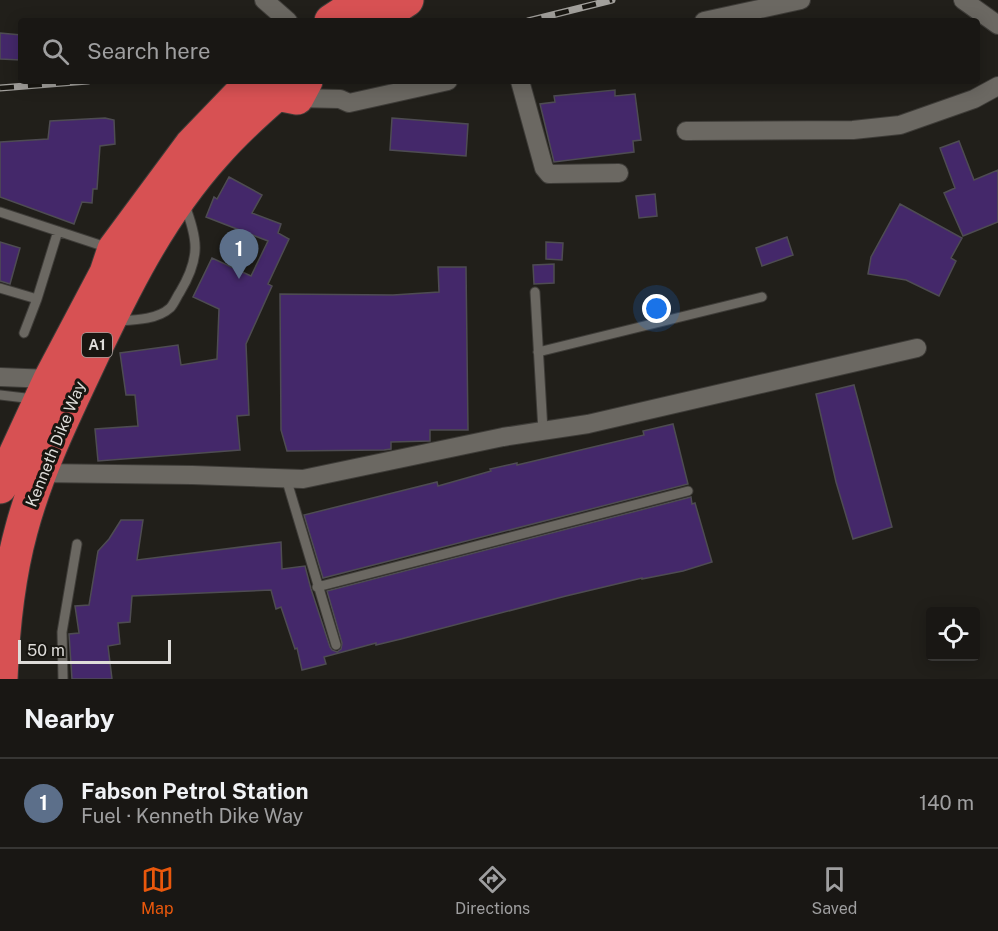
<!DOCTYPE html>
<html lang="en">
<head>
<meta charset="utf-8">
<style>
	:root { --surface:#191714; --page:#262422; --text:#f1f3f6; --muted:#9f9fa0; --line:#373634; --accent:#ea580c }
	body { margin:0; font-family:"Public Sans",sans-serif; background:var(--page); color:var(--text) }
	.controls { position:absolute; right:18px; bottom:18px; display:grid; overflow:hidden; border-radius:6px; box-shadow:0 3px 15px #0003 }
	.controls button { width:54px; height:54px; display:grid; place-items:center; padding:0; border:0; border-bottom:2px solid var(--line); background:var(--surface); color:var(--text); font:30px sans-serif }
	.scale { position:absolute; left:18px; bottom:15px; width:153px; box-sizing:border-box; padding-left:6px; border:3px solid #dedcd9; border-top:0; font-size:16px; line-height:21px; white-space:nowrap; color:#dedcd9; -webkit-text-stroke:4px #181611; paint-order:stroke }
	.you { position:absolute; left:657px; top:309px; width:21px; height:21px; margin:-15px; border:4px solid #fff; border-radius:50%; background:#1a73e8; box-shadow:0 0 0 9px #1a73e833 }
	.badge { display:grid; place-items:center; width:39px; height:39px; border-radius:50%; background:var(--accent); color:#fff; font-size:20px; font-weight:700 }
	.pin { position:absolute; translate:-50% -50px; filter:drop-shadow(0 2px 3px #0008) }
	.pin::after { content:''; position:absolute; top:32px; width:21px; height:18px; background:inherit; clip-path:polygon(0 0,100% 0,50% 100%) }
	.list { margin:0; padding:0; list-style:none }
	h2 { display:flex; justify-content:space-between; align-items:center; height:78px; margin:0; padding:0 24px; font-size:26px }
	h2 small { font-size:20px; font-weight:400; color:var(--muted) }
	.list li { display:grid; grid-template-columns:39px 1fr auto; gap:18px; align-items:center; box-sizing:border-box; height:90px; padding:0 24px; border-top:2px solid var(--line) }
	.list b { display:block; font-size:22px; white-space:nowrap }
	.list p { margin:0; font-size:20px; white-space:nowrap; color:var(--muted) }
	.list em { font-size:20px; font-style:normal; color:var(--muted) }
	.icon { flex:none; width:33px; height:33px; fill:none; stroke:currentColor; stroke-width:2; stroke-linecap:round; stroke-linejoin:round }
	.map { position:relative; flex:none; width:998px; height:679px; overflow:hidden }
	.search { position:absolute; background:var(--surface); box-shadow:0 3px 15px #0003; left:18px; right:18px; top:18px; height:66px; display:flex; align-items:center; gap:15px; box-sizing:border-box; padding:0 21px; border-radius:6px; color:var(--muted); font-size:22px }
	.sheet { height:168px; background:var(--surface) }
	nav { display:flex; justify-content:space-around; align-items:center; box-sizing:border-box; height:84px; border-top:2px solid var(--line); background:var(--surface); font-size:16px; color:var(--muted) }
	nav a { display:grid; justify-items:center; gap:3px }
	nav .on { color:var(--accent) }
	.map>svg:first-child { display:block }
	.building { fill:#44286a; stroke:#4e4c52; stroke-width:1.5 }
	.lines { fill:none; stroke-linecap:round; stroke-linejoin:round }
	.lane-casing { stroke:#3e3c38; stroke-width:11 }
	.street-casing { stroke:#3e3c38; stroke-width:20 }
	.highway-casing { stroke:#3e3c38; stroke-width:35 }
	.lane { stroke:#6b6862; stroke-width:9 }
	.street { stroke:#6b6862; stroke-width:18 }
	.highway { stroke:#d75153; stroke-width:33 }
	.rail-casing { stroke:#a2a09c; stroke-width:7 }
	.rail { stroke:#181611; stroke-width:4.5; stroke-dasharray:14; stroke-linecap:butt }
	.labels { text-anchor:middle; stroke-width:6; stroke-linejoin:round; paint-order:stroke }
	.shield { fill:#181611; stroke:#a3a19d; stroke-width:1.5 }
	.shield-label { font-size:15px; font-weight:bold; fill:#dedcd9 }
	.street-label { font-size:16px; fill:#dedcd9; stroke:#181611 }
</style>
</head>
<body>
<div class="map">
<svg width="998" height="679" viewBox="0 0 998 679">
	<rect width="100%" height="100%" fill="#211f1a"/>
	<path class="building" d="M0 33 21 35V60L0 59Z
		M615 90V96L635 94 641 140 633 141 634 152 554 162 540 104 555 102 554 96Z
		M105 118 114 120 115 144 100 146 97 189H93L92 203 82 202 74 224 0 197V142L48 139 50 121Z
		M392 118 468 124 466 156 390 150Z
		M959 141 974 180 998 170V222L963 236 944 193 955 188 940 148Z
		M229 177 262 195 252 213 281 224 278 233 289 239 268 284 272 286 246 344 249 415 237 416 240 450 98 461 95 429 138 426 135 395H126L120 353 178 345 181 365 217 359 219 309 193 297 212 258 251 276 268 241 206 217 214 197 217 199Z
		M655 194 657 216 639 218 636 196Z
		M900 204 962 238 951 258 956 261 939 296 906 280 868 274 871 257Z
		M787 237 793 255 762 266 756 248Z
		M0 242 20 248 10 284 0 281Z
		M546 242 563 243 562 260 546 259Z
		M554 264V283L534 284 533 265Z
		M438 267H466L468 430H430V441L391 442V449L384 450 287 451 281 430 280 294 393 295 439 292Z
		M854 385 892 527 853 539 836 482 816 394Z
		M673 424 688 484 323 578 304 515 437 482 438 486 491 471 490 469 517 463V465L644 435 643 431Z
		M691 497 692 504 695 503 712 562 683 571 642 579V578L566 596 401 639 376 645V643L324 657 326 664 302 670 297 648 295 649 281 607 276 609 271 590 132 596 130 622 118 623 120 644 108 646 112 679H72L69 634 79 633 75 606 89 605 98 551 109 539 121 520H143L137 560 281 542 282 569 305 566 311 589 330 647 332 650 337 652 341 649 342 643 327 591Z"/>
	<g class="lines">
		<g class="lane-casing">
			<path id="lane" d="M0 212 109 248
				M0 288 37 299
				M535 292 543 431
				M116 321C133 320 157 320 170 308 174 304 177 296 180 292 201 257 198 239 184 203
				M24 333 37 299 58 231
				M538 352 762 297
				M0 395 34 399
				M286 478 336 645
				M317 587 688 491
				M63 679 62 632 77 544"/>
		</g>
		<g class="street-casing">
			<path id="street" d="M264 0 288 21
				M963 0 998 25
				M704 21 801 0
				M520 81 544 168 549 174 619 173
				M298 93 297 98 340 99 349 103 448 81
				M686 131 853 130 900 125 974 99 998 86
				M0 377 50 379
				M39 473 192 475 303 479 503 437 588 424 917 348"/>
		</g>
		<g class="highway-casing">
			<path id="highway" d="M331 21 363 0
				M375 21 407 0
				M0 487 50 379 106 273 114 249 191 145 244 90 249 81
				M1 679C3 629 8 579 21 531 36 474 62 420 87 367 122 292 159 216 215 154 234 132 255 113 277 94L297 98 306 81"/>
		</g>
		<use href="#lane" class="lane"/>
		<use href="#street" class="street"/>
		<use href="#highway" class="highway"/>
		<g class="rail-casing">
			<path id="rail" d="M528 21 612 0
				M0 88 88 81"/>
		</g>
		<use href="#rail" class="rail"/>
	</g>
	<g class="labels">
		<rect class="shield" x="82" y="333" width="30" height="24" rx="4.5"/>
		<g class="shield-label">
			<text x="97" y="350">A1</text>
		</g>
		<g class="street-label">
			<text transform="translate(55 444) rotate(-68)" y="6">Kenneth Dike Way</text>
		</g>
	</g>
</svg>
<div class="controls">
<button><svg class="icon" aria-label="locate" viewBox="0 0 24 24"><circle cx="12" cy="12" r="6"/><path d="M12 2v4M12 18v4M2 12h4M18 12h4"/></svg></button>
</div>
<div class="scale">50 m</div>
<div class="you"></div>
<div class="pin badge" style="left:239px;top:279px;background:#5c6f8a">1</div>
<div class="search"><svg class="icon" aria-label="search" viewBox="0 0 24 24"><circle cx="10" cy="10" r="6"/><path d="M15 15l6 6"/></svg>Search here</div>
</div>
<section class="sheet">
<h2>Nearby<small></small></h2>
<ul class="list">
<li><span class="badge" style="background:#5c6f8a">1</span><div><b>Fabson Petrol Station</b><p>Fuel · Kenneth Dike Way</p></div><em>140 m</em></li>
</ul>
</section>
<nav>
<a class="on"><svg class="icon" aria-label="map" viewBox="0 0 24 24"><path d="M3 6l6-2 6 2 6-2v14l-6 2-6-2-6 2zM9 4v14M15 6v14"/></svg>Map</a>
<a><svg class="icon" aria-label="directions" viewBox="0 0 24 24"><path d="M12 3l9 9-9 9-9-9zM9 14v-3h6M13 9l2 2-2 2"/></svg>Directions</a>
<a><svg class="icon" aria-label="saved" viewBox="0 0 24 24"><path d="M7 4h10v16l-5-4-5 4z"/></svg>Saved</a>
</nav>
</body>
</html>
